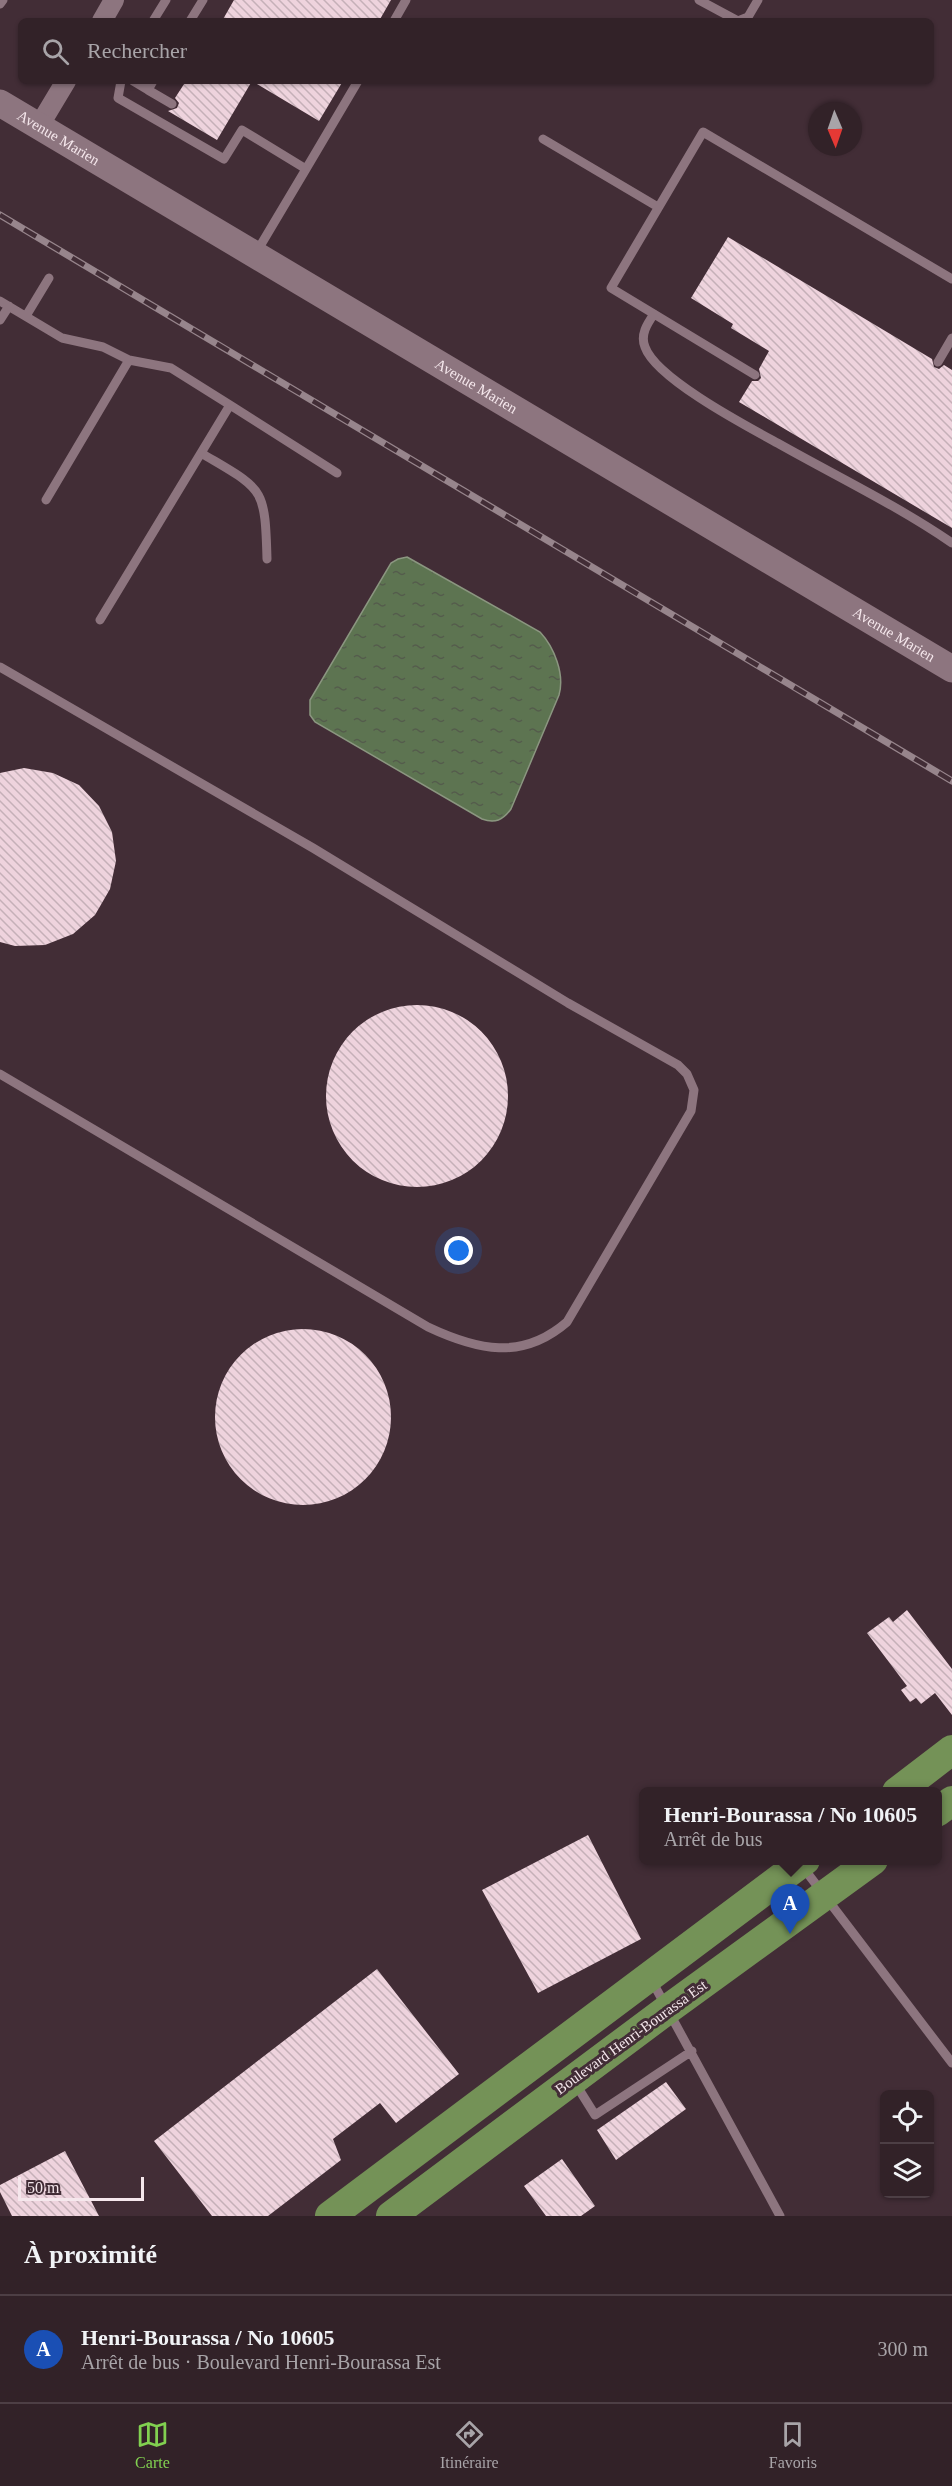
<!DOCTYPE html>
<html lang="fr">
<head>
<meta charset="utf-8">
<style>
	:root { --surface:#322228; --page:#3d2f34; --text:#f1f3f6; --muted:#a8a4a8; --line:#4d3f45; --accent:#81d050 }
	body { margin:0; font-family:"Times New Roman",serif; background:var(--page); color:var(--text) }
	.controls { position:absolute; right:18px; bottom:18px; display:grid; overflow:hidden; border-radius:9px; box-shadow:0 2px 4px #0004 }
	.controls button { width:54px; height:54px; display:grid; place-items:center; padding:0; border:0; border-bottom:2px solid var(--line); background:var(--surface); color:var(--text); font:30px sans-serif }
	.compass { position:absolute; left:808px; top:102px; width:54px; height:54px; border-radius:50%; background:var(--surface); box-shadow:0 2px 4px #0004; rotate:178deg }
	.scale { position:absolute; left:18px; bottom:15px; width:126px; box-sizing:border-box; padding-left:6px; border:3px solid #f5e7ec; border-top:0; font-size:16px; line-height:21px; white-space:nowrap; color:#f5e7ec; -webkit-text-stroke:4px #422d36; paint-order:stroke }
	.you { position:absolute; left:459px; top:1251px; width:21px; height:21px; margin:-15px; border:4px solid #fff; border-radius:50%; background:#1a73e8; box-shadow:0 0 0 9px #1a73e833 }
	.badge { display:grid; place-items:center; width:39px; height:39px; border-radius:50%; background:var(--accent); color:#fff; font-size:20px; font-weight:700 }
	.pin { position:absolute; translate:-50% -50px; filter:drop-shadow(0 2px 3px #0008) }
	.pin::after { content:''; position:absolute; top:32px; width:21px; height:18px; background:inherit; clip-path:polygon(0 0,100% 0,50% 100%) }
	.popup { position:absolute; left:639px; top:1787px; width:303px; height:78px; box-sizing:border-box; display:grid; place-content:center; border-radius:9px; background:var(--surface); filter:drop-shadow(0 2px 4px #0005); font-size:20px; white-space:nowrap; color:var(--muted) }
	.popup b { font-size:22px; color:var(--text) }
	.popup::after { content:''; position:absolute; left:50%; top:100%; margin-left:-12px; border:12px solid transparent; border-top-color:var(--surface) }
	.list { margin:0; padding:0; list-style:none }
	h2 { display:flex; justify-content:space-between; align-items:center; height:78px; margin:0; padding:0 24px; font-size:26px }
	h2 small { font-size:20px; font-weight:400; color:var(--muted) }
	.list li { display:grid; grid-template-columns:39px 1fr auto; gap:18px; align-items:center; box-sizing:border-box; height:108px; padding:0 24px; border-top:2px solid var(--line) }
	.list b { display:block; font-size:22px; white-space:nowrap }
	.list p { margin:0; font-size:20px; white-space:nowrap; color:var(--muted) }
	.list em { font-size:20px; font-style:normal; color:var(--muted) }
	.icon { flex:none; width:33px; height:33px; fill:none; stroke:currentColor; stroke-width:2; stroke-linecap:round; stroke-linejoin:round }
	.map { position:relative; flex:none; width:952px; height:2216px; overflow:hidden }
	.search { position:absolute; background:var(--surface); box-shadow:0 2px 4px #0004; left:18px; right:18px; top:18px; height:66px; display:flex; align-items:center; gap:15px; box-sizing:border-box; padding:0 21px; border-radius:9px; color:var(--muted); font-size:22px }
	.sheet { height:186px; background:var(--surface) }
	nav { display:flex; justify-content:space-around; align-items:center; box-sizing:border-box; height:84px; border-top:2px solid var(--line); background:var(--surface); font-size:16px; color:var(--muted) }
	nav a { display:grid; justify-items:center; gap:3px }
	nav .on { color:var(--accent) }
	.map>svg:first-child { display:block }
	.water { fill:url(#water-ripples); stroke:#8b9680; stroke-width:1.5 }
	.building { fill:url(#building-back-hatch) }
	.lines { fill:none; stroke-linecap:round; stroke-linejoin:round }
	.lane { stroke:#8d757f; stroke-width:9 }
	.street { stroke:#8d757f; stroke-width:20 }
	.secondary { stroke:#8d757f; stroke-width:27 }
	.primary { stroke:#749257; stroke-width:30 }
	.rail-casing { stroke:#97858c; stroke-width:7 }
	.rail { stroke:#422d36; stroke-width:4.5; stroke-dasharray:14; stroke-linecap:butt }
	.labels { text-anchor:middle; stroke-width:6; stroke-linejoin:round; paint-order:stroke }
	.street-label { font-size:15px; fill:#f5e7ec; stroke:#422d36 }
</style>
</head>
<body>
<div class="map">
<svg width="952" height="2216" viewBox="0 0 952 2216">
	<defs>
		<pattern id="water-ripples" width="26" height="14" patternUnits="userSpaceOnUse" patternTransform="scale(1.5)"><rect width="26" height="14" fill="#5d7451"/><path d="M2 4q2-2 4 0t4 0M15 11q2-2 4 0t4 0" fill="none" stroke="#545c4c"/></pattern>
		<pattern id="building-back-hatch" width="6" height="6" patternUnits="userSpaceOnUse" patternTransform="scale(1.5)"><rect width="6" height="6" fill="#eed3dd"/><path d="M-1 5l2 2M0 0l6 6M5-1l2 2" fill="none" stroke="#c5b0b8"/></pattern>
	</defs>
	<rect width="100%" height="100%" fill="#422d36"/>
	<path class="water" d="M407 557 540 632C554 647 565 674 559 695L511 809C503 820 495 824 482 819L315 722 310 715V700L391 563 398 559Z"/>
	<path class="building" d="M234 0H391L379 21H222Z
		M186 81H343L319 121 252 81 217 140 168 111 177 108 179 103 175 98Z
		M728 237 932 359 934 367 939 369 944 365 952 370V528L739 402 752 381H758L761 378 759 369 769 351 731 328 733 324 691 298Z
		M24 768 53 773 79 785 99 806 112 832 116 861 110 889 95 915 73 934 45 945 15 946 0 942V773Z
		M326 1096a91 91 0 1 1 182 0a91 91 0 1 1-182 0Z
		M215 1417a88 88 0 1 1 176 0a88 88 0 1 1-176 0Z
		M907 1610 952 1669V1715L935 1693 921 1704 916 1698 910 1702 901 1690 907 1686 867 1633 889 1617 893 1622Z
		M588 1835 641 1939 538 1993 482 1890Z
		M377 1969 459 2074 396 2123 380 2103 333 2139 341 2160 268 2216H212L154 2141Z
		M666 2082 686 2109 616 2160 597 2130Z
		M65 2151 99 2216H12L0 2192V2185Z
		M562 2159 595 2206 581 2216H546L524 2186Z"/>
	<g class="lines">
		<path class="lane" d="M699 0 738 21 748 17 758 0
			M0 4 3 0
			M153 21 166 0
			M190 21 203 0
			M394 21 406 0
			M121 81 118 98 224 159 242 130 306 169 256 253
			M133 81 148 90 153 81
			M148 90 172 104
			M543 139 658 207
			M306 169 358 81
			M0 301 62 338 103 347 129 360
			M654 314C647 324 640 335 645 347 656 379 750 428 781 445 838 477 898 506 952 543
			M26 316 49 278
			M0 320 9 306
			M938 362 952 338
			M755 375 611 288 703 132 952 279
			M230 405 337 473
			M201 453C263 490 265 485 267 559
			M46 500 129 360 171 368 230 405 100 620
			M0 667 313 848 568 1003 678 1065 687 1074 694 1090 691 1111 567 1322C522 1361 477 1350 428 1327L0 1074
			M802 1866 952 2063
			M652 1981 780 2216
			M575 2083 595 2115 692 2051"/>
		<path class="street" d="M102 21 114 0
			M39 126 66 81"/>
		<path class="secondary" id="s1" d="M0 103 952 669"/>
		<path class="primary" d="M897 1792 952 1750
			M937 1812 952 1801
			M330 2216 805 1860
			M391 2216 668 2009 873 1860"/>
		<g class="rail-casing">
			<path id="rail" d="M0 215 952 781"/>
		</g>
		<use href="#rail" class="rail"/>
	</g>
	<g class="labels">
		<g class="street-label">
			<text dy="5" stroke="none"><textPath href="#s1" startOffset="68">Avenue Marien</textPath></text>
			<text dy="5" stroke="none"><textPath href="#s1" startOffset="554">Avenue Marien</textPath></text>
			<text dy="5" stroke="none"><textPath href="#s1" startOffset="1040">Avenue Marien</textPath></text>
			<text transform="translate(631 2037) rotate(-36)" y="5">Boulevard Henri-Bourassa Est</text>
		</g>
	</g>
</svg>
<div class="controls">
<button><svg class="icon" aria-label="locate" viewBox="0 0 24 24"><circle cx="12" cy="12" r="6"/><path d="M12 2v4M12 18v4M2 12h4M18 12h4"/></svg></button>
<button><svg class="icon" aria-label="layers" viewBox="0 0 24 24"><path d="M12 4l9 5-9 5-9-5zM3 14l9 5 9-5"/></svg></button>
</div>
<svg class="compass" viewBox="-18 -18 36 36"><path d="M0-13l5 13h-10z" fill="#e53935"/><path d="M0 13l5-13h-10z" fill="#a8a4a8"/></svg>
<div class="scale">50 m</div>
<div class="you"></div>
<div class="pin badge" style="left:790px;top:1934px;background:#1a4fb4">A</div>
<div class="popup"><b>Henri-Bourassa / No 10605</b>Arrêt de bus</div>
<div class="search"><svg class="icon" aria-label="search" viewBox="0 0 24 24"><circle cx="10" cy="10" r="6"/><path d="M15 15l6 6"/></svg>Rechercher</div>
</div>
<section class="sheet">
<h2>À proximité<small></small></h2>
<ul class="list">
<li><span class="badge" style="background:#1a4fb4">A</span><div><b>Henri-Bourassa / No 10605</b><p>Arrêt de bus · Boulevard Henri-Bourassa Est</p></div><em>300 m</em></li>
</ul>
</section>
<nav>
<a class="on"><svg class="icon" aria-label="map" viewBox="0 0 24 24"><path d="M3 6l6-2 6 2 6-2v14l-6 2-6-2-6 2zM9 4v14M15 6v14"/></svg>Carte</a>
<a><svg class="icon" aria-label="directions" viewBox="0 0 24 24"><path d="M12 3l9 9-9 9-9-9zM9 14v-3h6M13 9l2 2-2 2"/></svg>Itinéraire</a>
<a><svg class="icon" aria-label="saved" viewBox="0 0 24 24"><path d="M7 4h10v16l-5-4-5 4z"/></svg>Favoris</a>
</nav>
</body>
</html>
